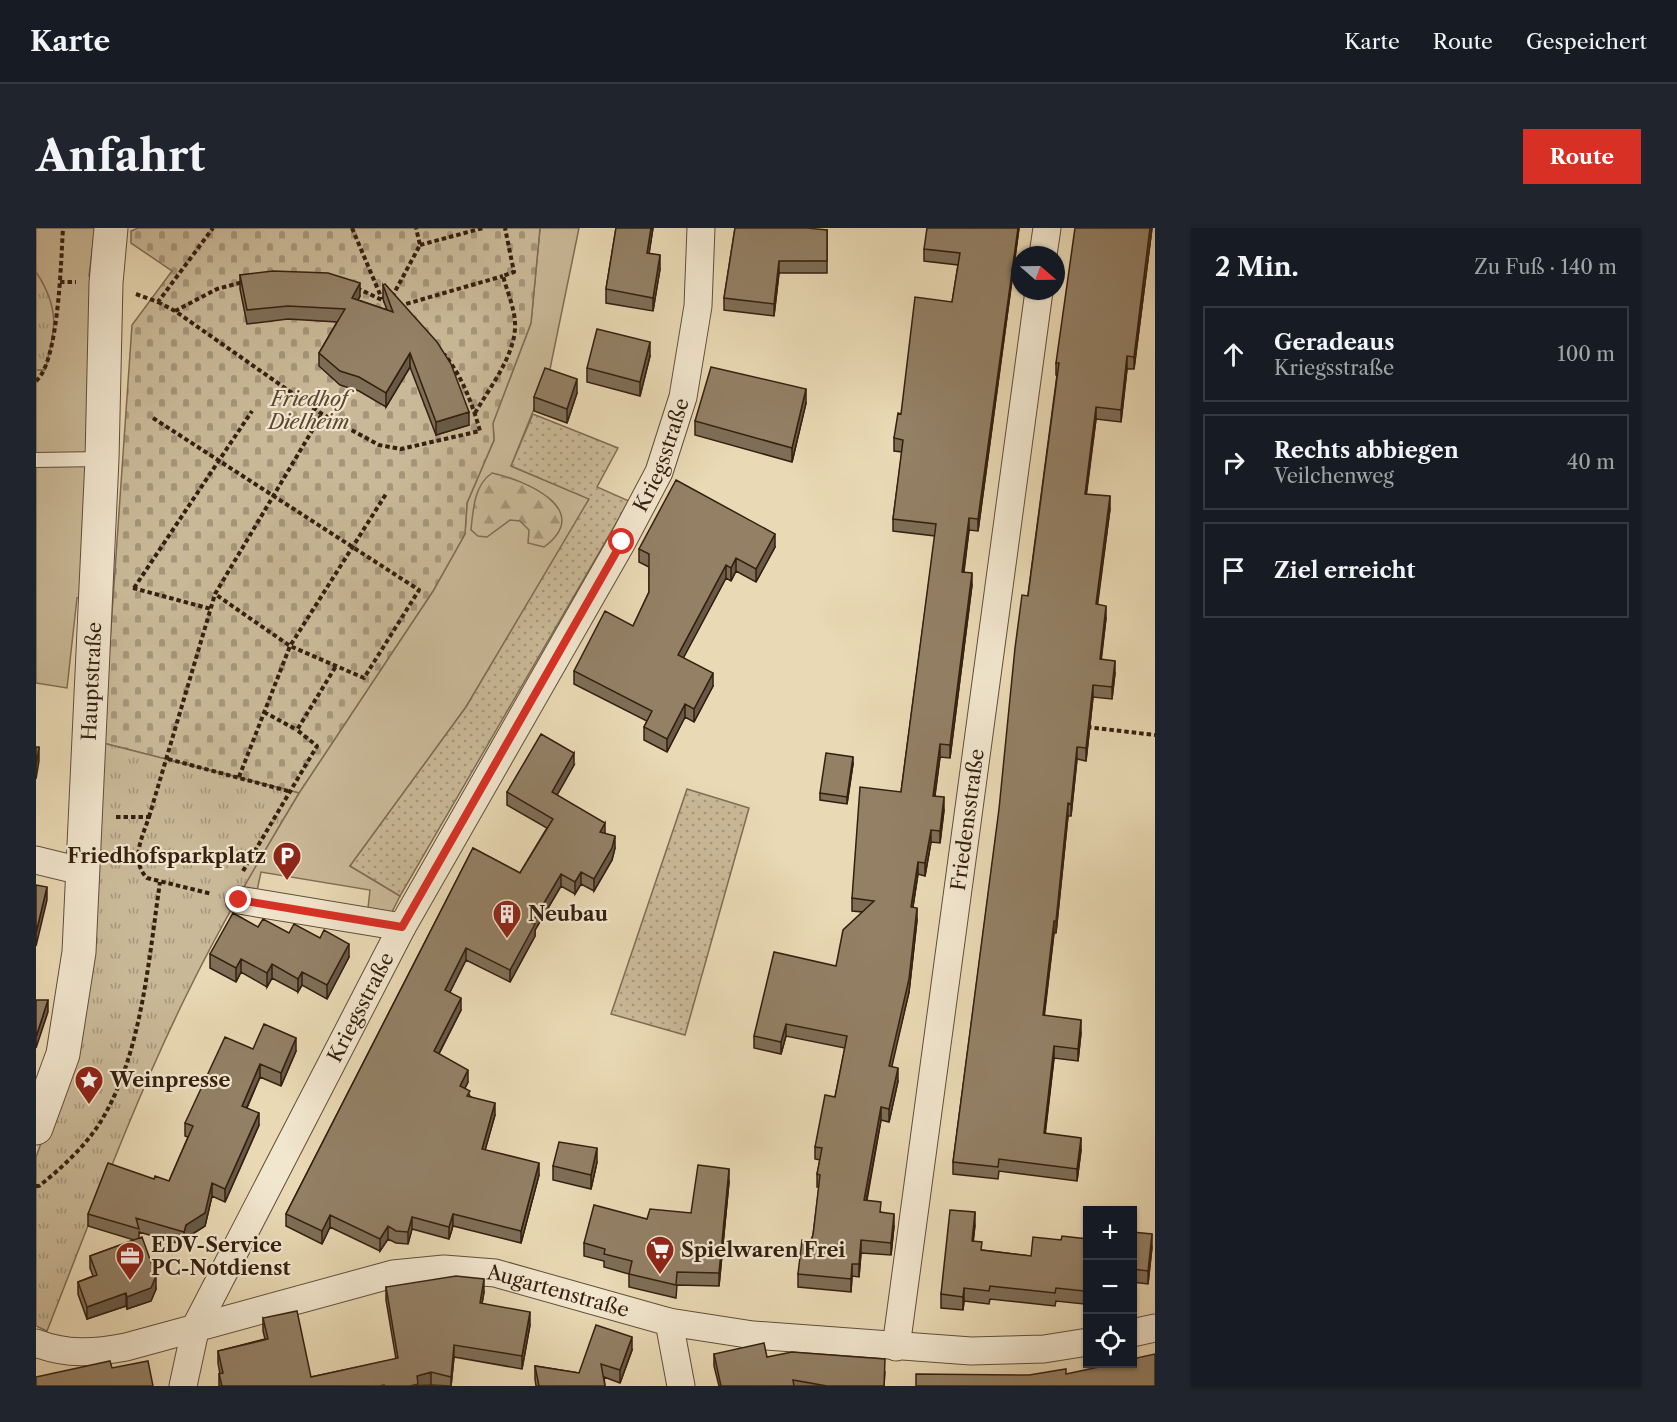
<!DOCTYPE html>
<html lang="de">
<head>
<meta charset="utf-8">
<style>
	:root { --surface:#171b24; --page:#20242c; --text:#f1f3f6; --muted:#9ea1a6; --line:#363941; --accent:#d93025 }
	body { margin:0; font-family:"Libre Caslon Text",serif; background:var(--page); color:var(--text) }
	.controls { position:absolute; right:18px; bottom:18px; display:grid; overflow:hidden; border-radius:0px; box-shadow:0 2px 4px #0004 }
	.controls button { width:54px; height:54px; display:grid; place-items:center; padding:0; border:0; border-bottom:2px solid var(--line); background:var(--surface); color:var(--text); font:30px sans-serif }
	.compass { position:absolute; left:975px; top:18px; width:54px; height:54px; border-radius:50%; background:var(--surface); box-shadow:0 2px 4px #0004; rotate:110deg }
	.stop { position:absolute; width:18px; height:18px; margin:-14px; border:4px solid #d93025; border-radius:50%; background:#fff }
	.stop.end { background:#d93025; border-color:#fff; box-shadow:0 2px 6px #0008 }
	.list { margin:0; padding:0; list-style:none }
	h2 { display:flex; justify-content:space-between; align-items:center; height:78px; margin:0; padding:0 24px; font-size:26px }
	h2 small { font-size:20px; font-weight:400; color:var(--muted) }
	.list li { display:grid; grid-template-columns:39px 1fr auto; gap:18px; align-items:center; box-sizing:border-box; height:96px; margin:0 12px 12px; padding:0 12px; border:2px solid var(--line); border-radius:0px }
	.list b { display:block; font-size:22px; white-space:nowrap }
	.list p { margin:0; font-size:20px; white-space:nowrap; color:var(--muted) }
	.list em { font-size:20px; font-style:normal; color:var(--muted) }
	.icon { flex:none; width:33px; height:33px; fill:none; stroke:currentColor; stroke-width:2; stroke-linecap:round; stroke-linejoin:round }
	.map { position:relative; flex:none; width:1119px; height:1158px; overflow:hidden; border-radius:0px }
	header { display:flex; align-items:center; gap:36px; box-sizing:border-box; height:84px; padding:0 30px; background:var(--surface); border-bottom:2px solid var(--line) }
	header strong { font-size:28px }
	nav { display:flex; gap:33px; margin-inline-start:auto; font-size:21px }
	.intro { display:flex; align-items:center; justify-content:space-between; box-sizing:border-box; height:144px; padding:0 36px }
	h1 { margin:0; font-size:42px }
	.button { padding:15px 27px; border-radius:0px; background:var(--accent); color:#fff; font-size:21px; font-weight:700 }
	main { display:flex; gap:36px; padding:0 36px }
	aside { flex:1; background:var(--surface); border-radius:0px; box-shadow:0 2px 4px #0004 }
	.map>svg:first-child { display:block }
	.grass { fill:#cab998; stroke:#806c54; stroke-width:1.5 }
	.forest { fill:url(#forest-firs); stroke:#806c54; stroke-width:1.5 }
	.cemetery { fill:url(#cemetery-stones); stroke:#806c54; stroke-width:1.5 }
	.park { fill:url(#park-tufts); stroke:#806c54; stroke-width:1.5 }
	.garden { fill:url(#garden-dots); stroke:#806c54; stroke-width:1.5 }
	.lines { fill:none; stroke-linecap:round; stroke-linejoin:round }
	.service-casing { stroke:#624e39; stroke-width:16 }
	.minor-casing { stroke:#624e39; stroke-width:29 }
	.tertiary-casing { stroke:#624e39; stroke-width:35 }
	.path { stroke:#351f10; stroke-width:4; stroke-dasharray:4.5 3; stroke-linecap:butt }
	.service { stroke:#f1e6ce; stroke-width:14 }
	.minor { stroke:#f1e6ce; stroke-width:27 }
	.tertiary { stroke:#f1e6ce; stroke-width:33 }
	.wall { fill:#7e6e57; stroke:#351f10; stroke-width:1.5 }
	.shaded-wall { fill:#675a47; stroke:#351f10; stroke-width:1.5 }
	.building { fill:#938065; stroke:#351f10; stroke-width:1.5 }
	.route { stroke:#d93025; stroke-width:8 }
	.labels { text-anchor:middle; stroke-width:4.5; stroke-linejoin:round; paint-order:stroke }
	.park-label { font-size:20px; font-style:italic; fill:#5a4632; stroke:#f1e6ce }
	.street-label { font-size:20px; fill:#351f10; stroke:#f1e6ce }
	.poi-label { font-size:20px; font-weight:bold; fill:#351f10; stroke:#f1e6ce; text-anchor:start }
</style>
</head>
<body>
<header>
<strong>Karte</strong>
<nav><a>Karte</a><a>Route</a><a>Gespeichert</a></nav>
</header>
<div class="intro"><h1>Anfahrt</h1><a class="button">Route</a></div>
<main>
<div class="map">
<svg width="1119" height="1158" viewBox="0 0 1119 1158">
	<defs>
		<pattern id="forest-firs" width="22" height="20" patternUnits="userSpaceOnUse" patternTransform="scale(1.5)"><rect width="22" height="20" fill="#cab998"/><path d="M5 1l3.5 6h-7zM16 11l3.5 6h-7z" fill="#a5967b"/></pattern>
		<pattern id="cemetery-stones" width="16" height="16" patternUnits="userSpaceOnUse" patternTransform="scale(1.5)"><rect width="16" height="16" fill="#cab998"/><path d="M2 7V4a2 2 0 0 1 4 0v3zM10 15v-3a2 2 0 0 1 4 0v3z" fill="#a5967b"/></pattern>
		<pattern id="park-tufts" width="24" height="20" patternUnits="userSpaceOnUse" patternTransform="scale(1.5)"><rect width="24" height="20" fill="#cab998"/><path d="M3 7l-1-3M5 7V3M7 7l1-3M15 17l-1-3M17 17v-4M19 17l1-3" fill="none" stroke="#a5967b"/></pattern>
		<pattern id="garden-dots" width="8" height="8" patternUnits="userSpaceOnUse" patternTransform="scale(1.5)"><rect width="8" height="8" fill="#cab998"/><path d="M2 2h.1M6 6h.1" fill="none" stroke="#a5967b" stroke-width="1.8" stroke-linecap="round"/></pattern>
	</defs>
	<rect width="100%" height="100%" fill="#e9d9b4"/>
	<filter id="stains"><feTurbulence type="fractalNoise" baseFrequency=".00333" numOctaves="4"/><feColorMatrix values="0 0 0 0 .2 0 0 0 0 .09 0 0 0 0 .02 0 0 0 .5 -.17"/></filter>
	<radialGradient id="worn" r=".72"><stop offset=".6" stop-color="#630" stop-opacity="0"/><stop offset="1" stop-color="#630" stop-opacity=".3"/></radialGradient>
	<path class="grass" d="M0 0H59L53 48 70 55 61 359 41 370 31 460 0 455Z
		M504 0H543L514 141 475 238 554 271 430 479 314 638 364 668 356 684 332 680 334 662 225 644 221 663 205 661 263 565 397 363 429 306 431 275 458 212 457 195 495 95Z"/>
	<path class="forest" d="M456 245C488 252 559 281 508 319L492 315 493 302 484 293 474 292 451 309 442 308 435 302C437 282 438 257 456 245Z"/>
	<path class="cemetery" d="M102 0H504L495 95 457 195 458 212 431 275 429 306 397 363 263 565 67 515 96 97 136 43 95 15V3Z"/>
	<path class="park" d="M0 44C24 80 20 102 9 142H0Z
		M67 515 263 565C223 632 184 698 150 768 97 876 55 991 11 1103L0 1098V929L36 829Z"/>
	<path class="garden" d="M497 186 582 220 561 259 593 273 364 668 314 638 430 479 553 271 475 238Z
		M651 561 713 580 649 807 575 786Z"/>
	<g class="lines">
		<g class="service-casing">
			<path id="service" d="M0 232 66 231"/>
		</g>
		<g class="minor-casing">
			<g id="minor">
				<path d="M1007 27 1011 0"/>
				<path d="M0 632 49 644"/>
				<path d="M203 672 366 699"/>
				<path d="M633 1094 645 1158"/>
				<path d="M1096 1105 1119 1100"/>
				<path id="s1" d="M0 1115C31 1127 59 1125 90 1119L357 1046 408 1041 459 1045 633 1094 717 1107 935 1123 1008 1121 1052 1114"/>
				<path id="s2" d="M860 1119 1003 63"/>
				<path id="s3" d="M147 1158 160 1098 366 699 586 314 623 244 647 169 662 78 665 0"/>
			</g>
		</g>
		<g class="tertiary-casing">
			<g id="tertiary">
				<path id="s4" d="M0 900 27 826 43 724 66 231 70 55 75 0"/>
			</g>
		</g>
		<path class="path" d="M316 0 346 71
			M384 17 447 0
			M24 54H40
			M321 60 352 75
			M100 66 122 74 177 0
			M356 69 384 17 380 0
			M122 74 139 83 286 186 343 217 365 221 444 203C436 175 426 148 408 126
			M363 78 467 48
			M139 83 181 61 207 54
			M0 153C23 134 25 31 27 0
			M439 185C454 159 481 125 479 94 478 79 471 63 467 48L478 44 469 0
			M117 190 383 362 328 450 254 418 179 366
			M97 360 175 381
			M98 360 216 183
			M228 484 261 502
			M1051 499 1119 507
			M132 531 252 563
			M203 549 254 418 350 266
			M80 589H113C106 610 94 632 111 650L176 666
			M113 589 179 366 286 186
			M207 643 281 518 261 502 300 438
			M0 958H3C27 939 53 915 68 888 106 822 113 729 124 654"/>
		<use href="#service" class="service"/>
		<use href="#minor" class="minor"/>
		<use href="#tertiary" class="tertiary"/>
	</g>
	<path class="wall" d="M580 0H617L613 25 624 41 617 83 570 75V61Z
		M699 0 791 2V45H743L738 88 688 82V70Z
		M983 0 942 303 933 302 928 344 936 357 914 530 904 529 899 568 908 582 904 615 895 614 889 648 882 646 877 679 881 692 873 764 855 839 862 853 853 894 845 892 831 972 845 984 858 998 855 1027 825 1025 823 1049 816 1048 815 1064 762 1059V1046L777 1007 783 959H781V946L784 932 779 931V919L799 869 809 820 750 808 745 826 718 820V808L800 738 826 684 816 683V670L865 564 899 308 857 303V291L866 224 858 223V210L865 186 916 74 922 37 888 33V21Z
		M1116 0 1098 141H1091L1085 194 1060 191 1050 266 1074 281 1061 377 1070 390 1065 431 1079 445 1076 471 1057 469 1050 533 1041 531 1035 588H1032L1020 705H1018L1008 787 1045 805 1042 833 1018 830 1009 905 1045 922 1041 953 963 943 962 951 917 946V934L1021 147H1020V135Z
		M204 47 324 68 322 72 351 82 347 71V57L433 197 400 207 374 139 350 179 323 163 304 157 283 138V125L301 94 252 91 211 96 204 61Z
		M614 128 604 168 551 154V140Z
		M541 165 531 195 498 183V169Z
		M770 175 756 234 659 207V193Z
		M739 319 720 354 700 343 695 353 690 350 647 430 677 458 658 494 649 489 631 524 608 512V499L611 493 538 456V443L597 398 613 364V339L603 334V321Z
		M817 536 811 576 784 572V565Z
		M538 537 521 567 569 605 579 620 576 632 558 663 545 656 539 666 525 658 499 702V708L474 754 430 732 414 764 425 782 403 826 432 854 429 860 434 868 459 887 449 922 503 947 485 1015 417 998 413 1011 376 1001 372 1016 360 1015 352 1011 344 1023 294 999 286 1016 250 998V986L437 620 484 645 511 600 471 577V564Z
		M222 699 253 705 313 729 291 771 266 757 262 764 236 750 231 759 205 744 200 754 174 740V726Z
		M217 821 260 823 245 858 224 849 211 880 223 897 189 974 176 968 169 998 150 1010 148 1017 103 1004V1010L120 1061 115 1073 91 1081 90 1078 51 1091 42 1066V1054L57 1048 54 1040V1028L98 1012 52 998V986L118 951 133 953 152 909 149 908V895Z
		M561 934 555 961 517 952V938Z
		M693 954 683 1058 641 1057 640 1070 593 1059V1046L568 1039V1033L548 1028V1015L611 991 655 985Z
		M939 997 937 1013 946 1022 995 1028 1025 1012 1052 1011V1052L1048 1076 1020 1073 1019 1078 954 1071 953 1076 928 1073 927 1082 905 1080V1066Z
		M1096 1004 1116 1019 1112 1056 1096 1054Z
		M350 1059 448 1064 446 1075 494 1097 486 1141 418 1129 415 1158 395 1157 392 1158H183V1146H184L182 1135V1123L229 1111 227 1103V1090L275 1149 360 1131 350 1072Z
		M596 1122 584 1155 568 1149 569 1158H500L499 1151V1138L543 1145Z
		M678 1126 731 1129 849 1144 848 1158H683L678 1138Z"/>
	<path class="shaded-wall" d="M615 0H617L611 39V25Z
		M982 0H983L942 303V291Z
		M1114 0H1116L1098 141V129Z
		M624 27V41L617 83V70Z
		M743 33V45L738 88V76Z
		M324 55V68L316 83V70Z
		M614 114V128L604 168V154Z
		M374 125V139L350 179V165Z
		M1091 128V141L1085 194V182Z
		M541 151V165L531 195V181Z
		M770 161V175L756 234V220Z
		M1060 179V191L1049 278V266Z
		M433 184V197L400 207V194Z
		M1074 268V281L1060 389V376Z
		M933 290V302L926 356V344Z
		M739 306V319L720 354V341Z
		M700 330V343L695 353V340Z
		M690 337V350L642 440V427Z
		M936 345V357L914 530V517Z
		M1070 378V390L1064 443V431Z
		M1079 433V445L1076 471V459Z
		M677 445V458L658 494V481Z
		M1057 457V469L1050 533V520Z
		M649 476V489L631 524V511Z
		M904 516V529L897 580V568Z
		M3 519V533L0 551V538Z
		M1041 519V531L1035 588V576Z
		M538 525V537L516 576V564Z
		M817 529V536L811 576V569Z
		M908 569V582L904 615V603Z
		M1032 575V588L1020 705V693Z
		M569 595V608L564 604Z
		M895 602V614L889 648V635Z
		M579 608V620L576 632 558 663V651Z
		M882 634V646L875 691V679Z
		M545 644V656L539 666V654Z
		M525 646V658L499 702V708L474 754V742L496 695Z
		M11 659V672L0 718V705Z
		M881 680V692L873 764 853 851V838Z
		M1018 693V705L1007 799V787Z
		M313 716V729L291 771V757Z
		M430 720V732L409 774V762Z
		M205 731V744L200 754V740Z
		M236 736V750L231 759V745Z
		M266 744V757L262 764V751Z
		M425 770V782L398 835V823Z
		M12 772V784L0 820V809Z
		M1045 792V805L1042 833V821Z
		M750 796V808L745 826V814Z
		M260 810V823L245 858V845Z
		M1018 818V830L1008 917V905Z
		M224 836V849L206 890V878Z
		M862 840V853L853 894V881Z
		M432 842V854L424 870V858Z
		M459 875V887L446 933V921Z
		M845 879V892L828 984V972Z
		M223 885V897L189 974V961Z
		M1045 910V922L1041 953V941Z
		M561 920V934L555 961V947Z
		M503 935V947L485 1015V1003Z
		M693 941V954L683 1058V1045Z
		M176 955V968L169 998 150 1010 148 1017V1004L150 997Z
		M939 984V997L936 1026V1013Z
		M417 986V998L413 1011V999Z
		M858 986V998L855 1027V1015Z
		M294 987V999L286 1016V1003Z
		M376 989V1001L372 1016V1004Z
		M352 998V1011L344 1023V1011Z
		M1116 1006V1019L1112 1056V1043Z
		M825 1012V1025L823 1049V1036Z
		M816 1036V1048L815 1064V1051Z
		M1051 1039V1052L1048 1076V1063Z
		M120 1048V1061L115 1073 91 1081V1069Z
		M448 1051V1064L444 1088V1075Z
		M928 1060V1073L927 1082V1069Z
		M90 1065V1078L51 1091V1079Z
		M494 1084V1097L486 1141V1128Z
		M596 1109V1122L584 1155V1142Z
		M418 1117V1129L415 1158V1149Z
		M395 1144V1157L374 1158 381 1148Z"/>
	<path class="building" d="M580 0H615L611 25 624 27 617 70 570 61Z
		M699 0H771L791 2V33H743L738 76 688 70Z
		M891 0H982L942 291 933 290 926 344 936 345 914 517 904 516 897 568 908 569 904 603 895 602 889 635 882 634 875 679 881 680 873 751 853 838 862 840 853 881 845 879 828 972 845 974 844 984 858 986 855 1015 825 1012 823 1036H816L815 1051 762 1046 766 1012 775 1013 777 1007 784 947 781 946 786 920 779 919 789 867 799 869 811 808 750 796 745 814 718 808 738 724 800 738 807 702 838 673 816 670 824 559 865 564 900 296 857 291 867 212 858 210 862 185 865 186 879 69 916 74 924 25 888 21Z
		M1039 0H1114L1098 129 1091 128 1085 182 1060 179 1049 266 1074 268 1060 376 1070 378 1064 431 1079 433 1076 459 1057 457 1050 520 1041 519 1035 576 1032 575 1020 693H1018L1007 787 1045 792 1042 821 1018 818 1008 905 1045 910 1041 941 963 931 962 939 917 934 963 581 979 420 986 367 992 368 1023 135H1020Z
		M237 43 292 45 324 55 316 70 357 84 347 57 349 56 401 114 415 136 433 184 400 194 374 125 350 165 323 149 304 143 283 125 309 81 252 78 211 82 204 47Z
		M561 101 614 114 604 154 551 140Z
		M675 139 770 161 756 220 659 193Z
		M509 140 541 151 531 181 498 169Z
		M640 252 739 306 720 341 700 330 695 340 690 337 642 427 677 445 658 481 649 476 631 511 608 499 616 483 538 443 569 383 597 398 613 364V326L603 321Z
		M505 506 538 525 516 564 569 595 564 604 579 608 576 620 558 651 545 644 539 654 525 646 496 695 499 696 474 742 430 720 409 762 425 770 398 823 432 842 424 858 434 863 431 868 459 875 446 921 503 935 485 1003 417 986 413 999 376 989 372 1004 360 1003 352 998 344 1011 294 987 286 1003 250 986 437 620 484 645 517 591 471 564Z
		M0 519H3L0 538Z
		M790 525 817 529 811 569 784 565Z
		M0 657 11 659 0 705Z
		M197 685 222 699 227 691 253 705 258 696 284 710 288 702 313 716 291 757 266 744 262 751 236 736 231 745 205 731 200 740 174 726Z
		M0 772H12L0 809Z
		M228 796 260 810 245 845 224 836 206 878 223 885 189 961 176 955 169 985 150 997 148 1004 100 990 103 1001 52 986 72 935 118 951 119 948 133 953 157 898 149 895 189 809 217 821Z
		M523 914 561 920 555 947 517 938Z
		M662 937 693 941 683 1045 641 1044 640 1057 593 1046 596 1033 568 1026 569 1021 548 1015 558 977 611 991 614 981 655 985Z
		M914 982 939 984 936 1013 946 1014 945 1022 995 1028 997 1009 1025 1012 1026 1008 1052 1011V1039L1048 1063 1020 1060 1019 1065 954 1058 953 1063 928 1060 927 1069 905 1066Z
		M1096 1004 1116 1006 1112 1043 1096 1041Z
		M106 1009 120 1048 115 1060 91 1069 90 1065 51 1079 42 1054 61 1047 54 1028Z
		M420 1048 448 1051 444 1075 494 1084 486 1128 418 1117 415 1149 395 1144 381 1148 382 1156 374 1158H348V1157L344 1158H186L183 1146 187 1145 182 1123 232 1111 227 1090 261 1083 275 1149 362 1130 350 1059Z
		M560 1097 596 1109 584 1142 565 1136 569 1158H503L499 1138 543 1145Z
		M728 1115 731 1129 756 1124 849 1131 848 1158H791L757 1152 758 1158H685L678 1126Z
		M1119 1126V1158H880V1146L993 1147 1030 1141V1146L1077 1136H1096V1131Z
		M74 1133 76 1140 112 1133 117 1158H0V1149Z"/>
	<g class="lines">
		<path class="route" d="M203 672 366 699 586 314"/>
	</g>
	<defs>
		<g id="parking-pin" transform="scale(1.5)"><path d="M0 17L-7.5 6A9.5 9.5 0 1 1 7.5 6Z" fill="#8f2418" stroke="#f1e6ce"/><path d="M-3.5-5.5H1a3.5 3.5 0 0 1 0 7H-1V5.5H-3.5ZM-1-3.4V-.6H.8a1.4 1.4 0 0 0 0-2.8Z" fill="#fff"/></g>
		<g id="building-pin" transform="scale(1.5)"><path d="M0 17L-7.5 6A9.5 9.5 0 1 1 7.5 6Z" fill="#8f2418" stroke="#f1e6ce"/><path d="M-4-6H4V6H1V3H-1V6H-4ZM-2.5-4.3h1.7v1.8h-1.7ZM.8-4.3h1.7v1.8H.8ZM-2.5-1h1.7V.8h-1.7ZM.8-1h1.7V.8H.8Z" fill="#fff"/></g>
		<g id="sight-pin" transform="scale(1.5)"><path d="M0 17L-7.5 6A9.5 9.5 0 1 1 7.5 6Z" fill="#8f2418" stroke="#f1e6ce"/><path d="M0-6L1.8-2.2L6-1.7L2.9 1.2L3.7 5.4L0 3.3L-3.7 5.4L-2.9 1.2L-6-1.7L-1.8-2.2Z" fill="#fff"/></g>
		<g id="supermarket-pin" transform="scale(1.5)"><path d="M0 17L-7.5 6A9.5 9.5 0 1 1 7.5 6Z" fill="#8f2418" stroke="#f1e6ce"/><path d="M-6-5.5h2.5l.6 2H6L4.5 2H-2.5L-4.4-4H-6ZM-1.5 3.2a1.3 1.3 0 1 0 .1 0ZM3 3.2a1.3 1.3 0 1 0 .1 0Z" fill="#fff"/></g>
		<g id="office-pin" transform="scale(1.5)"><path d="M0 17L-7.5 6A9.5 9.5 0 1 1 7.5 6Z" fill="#8f2418" stroke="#f1e6ce"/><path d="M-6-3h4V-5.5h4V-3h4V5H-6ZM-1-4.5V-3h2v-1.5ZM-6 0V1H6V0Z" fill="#fff"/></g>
	</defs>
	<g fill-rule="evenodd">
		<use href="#parking-pin" x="251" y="628"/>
		<use href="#building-pin" x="471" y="686"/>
		<use href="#sight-pin" x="53" y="852"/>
		<use href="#supermarket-pin" x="624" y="1022"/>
		<use href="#office-pin" x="94" y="1028"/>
	</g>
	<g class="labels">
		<g class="park-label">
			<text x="273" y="178">Friedhof<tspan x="273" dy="23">Dielheim</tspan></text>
		</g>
		<g class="street-label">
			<text dy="7" stroke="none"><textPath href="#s3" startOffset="1050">Kriegsstraße</textPath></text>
			<text dy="7" stroke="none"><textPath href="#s4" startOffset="453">Hauptstraße</textPath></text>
			<text dy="7" stroke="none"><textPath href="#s2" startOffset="532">Friedensstraße</textPath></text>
			<text dy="7" stroke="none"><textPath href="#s3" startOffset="420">Kriegsstraße</textPath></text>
			<text dy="7" stroke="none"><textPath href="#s1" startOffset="536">Augartenstraße</textPath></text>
		</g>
		<g class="poi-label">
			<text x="230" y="635" text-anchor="end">Friedhofsparkplatz</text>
			<text x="492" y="693">Neubau</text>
			<text x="74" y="859">Weinpresse</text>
			<text x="115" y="1024">EDV-Service<tspan x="115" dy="23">PC-Notdienst</tspan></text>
			<text x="645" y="1029">Spielwaren Frei</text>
		</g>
	</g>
	<rect width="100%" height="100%" filter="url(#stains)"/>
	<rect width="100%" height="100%" fill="url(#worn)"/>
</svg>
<div class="controls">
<button>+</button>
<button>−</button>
<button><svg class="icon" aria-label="locate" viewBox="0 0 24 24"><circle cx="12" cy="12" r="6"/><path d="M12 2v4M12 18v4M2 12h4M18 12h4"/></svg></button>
</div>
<svg class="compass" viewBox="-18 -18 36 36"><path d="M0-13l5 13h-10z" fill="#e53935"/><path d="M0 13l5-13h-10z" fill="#9ea1a6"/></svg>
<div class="stop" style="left:586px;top:314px"></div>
<div class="stop end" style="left:203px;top:672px"></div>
</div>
<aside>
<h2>2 Min.<small>Zu Fuß · 140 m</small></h2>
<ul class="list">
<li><svg class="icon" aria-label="ahead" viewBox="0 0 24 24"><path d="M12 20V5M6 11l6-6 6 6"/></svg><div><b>Geradeaus</b><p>Kriegsstraße</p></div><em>100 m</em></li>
<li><svg class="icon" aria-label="right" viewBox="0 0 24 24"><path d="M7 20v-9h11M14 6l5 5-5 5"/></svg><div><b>Rechts abbiegen</b><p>Veilchenweg</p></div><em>40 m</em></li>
<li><svg class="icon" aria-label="arrive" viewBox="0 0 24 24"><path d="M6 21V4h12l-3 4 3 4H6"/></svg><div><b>Ziel erreicht</b></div></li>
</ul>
</aside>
</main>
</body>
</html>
